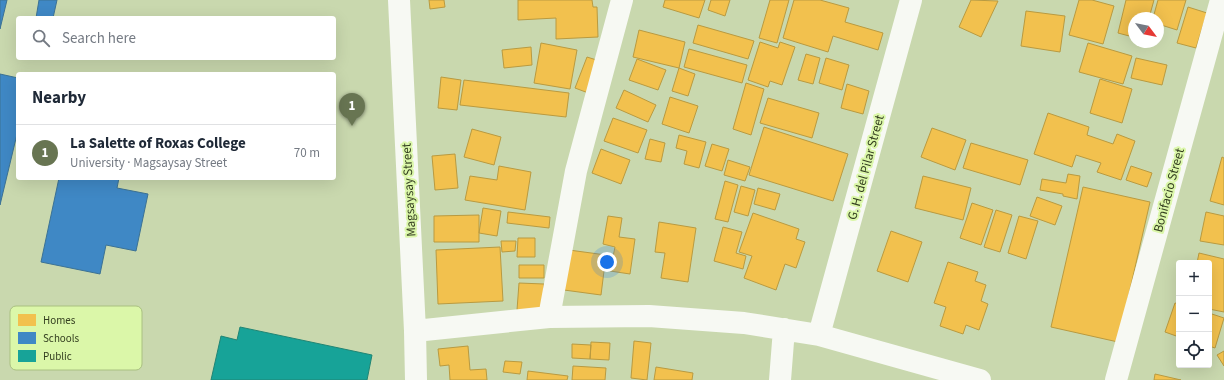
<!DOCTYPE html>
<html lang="en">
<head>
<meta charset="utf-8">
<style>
	:root { --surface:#fff; --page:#f2f2f3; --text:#1f2937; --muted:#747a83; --line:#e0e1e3; --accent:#687552 }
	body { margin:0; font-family:"Source Sans 3",sans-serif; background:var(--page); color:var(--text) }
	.controls { position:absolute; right:12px; bottom:12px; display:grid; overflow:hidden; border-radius:4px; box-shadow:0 4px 16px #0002 }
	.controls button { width:36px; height:36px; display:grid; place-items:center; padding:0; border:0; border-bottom:1px solid var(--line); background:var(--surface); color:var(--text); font:20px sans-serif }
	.compass { position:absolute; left:1128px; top:12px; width:36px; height:36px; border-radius:50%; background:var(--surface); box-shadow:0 4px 16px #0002; rotate:122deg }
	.you { position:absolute; left:607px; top:262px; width:14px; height:14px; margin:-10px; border:3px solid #fff; border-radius:50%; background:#1a73e8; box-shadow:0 0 0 6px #1a73e833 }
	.badge { display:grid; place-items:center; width:26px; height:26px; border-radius:50%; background:var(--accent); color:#fff; font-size:13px; font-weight:700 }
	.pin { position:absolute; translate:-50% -33px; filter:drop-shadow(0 1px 2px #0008) }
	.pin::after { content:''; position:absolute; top:21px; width:14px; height:12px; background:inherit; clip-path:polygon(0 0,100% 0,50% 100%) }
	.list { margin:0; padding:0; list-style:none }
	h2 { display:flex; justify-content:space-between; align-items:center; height:52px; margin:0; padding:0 16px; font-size:17px }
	h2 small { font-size:13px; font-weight:400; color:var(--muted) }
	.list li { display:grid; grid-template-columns:26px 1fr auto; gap:12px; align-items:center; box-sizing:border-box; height:56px; padding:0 16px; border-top:1px solid var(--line) }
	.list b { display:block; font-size:15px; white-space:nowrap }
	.list p { margin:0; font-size:13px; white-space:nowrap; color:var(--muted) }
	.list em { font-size:13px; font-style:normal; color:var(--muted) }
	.icon { flex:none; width:22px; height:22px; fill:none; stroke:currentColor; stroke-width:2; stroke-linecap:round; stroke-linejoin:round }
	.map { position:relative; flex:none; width:1224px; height:380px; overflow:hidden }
	.search { position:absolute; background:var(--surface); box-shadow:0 4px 16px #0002; left:16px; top:16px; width:320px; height:44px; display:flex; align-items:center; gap:10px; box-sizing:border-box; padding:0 14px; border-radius:4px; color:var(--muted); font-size:15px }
	.panel { position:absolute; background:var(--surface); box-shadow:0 4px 16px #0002; left:16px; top:72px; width:320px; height:108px; border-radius:4px }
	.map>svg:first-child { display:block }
	.homes { fill:#f2c14e; stroke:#b99a40 }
	.schools { fill:#3f88c5; stroke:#3c7294 }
	.public { fill:#17a398; stroke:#208574 }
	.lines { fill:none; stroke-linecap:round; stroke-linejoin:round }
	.minor { stroke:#f7f9f3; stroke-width:22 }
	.labels { text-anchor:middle; stroke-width:4; stroke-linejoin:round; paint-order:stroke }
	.street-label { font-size:13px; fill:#343f20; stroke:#dbf7a9 }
	.key { fill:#dbf7a9; stroke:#a9c080; stroke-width:1 }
	.key-label { font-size:11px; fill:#343f20 }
</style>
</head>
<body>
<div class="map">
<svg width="1224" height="380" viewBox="0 0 1224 380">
	<rect width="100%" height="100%" fill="#c9d8ae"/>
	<path class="homes" d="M429 0H444L445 7 430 9Z
		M518 0H592L593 7H597L598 37 556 39V18L518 20Z
		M665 0H705L699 18 663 7Z
		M711 0H730L725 16 708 10Z
		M770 0H789L777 43 759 38Z
		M794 0H820L849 8 845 22 883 33 878 50 833 36 828 52 783 38Z
		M971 0 998 1 981 37 959 27Z
		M1079 0H1092L1114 6 1103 44 1069 35Z
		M1126 0H1154L1149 18H1134L1133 37 1118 33Z
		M1158 0H1186L1177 30 1158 24V18H1153Z
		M1188 7 1207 13 1196 48 1177 43Z
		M1026 11 1065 16 1060 52 1021 46Z
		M698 25 754 41 748 59 693 43Z
		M639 30 685 42 679 68 633 57Z
		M760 42 778 48 780 42 795 47 782 85 770 81 768 87 748 80Z
		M541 43 577 50 570 89 534 83Z
		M1088 43 1132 56 1123 84 1079 72Z
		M531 47 532 65 504 68 502 50Z
		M689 49 747 65 742 83 684 67Z
		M806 54 820 58 813 84 798 80Z
		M587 57 603 62 591 94 575 88Z
		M826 58 849 65 842 90 819 83Z
		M1136 58 1167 65 1162 85 1131 78Z
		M637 59 666 70 658 90 629 80Z
		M679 68 695 74 688 96 672 91Z
		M441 77 461 80 457 110 438 108Z
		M1100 79 1132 89 1122 123 1090 113Z
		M464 80 569 93 566 117 460 105Z
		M746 83 764 89 751 135 733 129Z
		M847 84 869 91 863 114 841 108Z
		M624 90 656 105 648 122 616 108Z
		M670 97 698 106 689 133 662 124Z
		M768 98 819 113 812 138 760 123Z
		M1048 113 1089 127 1087 135 1113 144 1117 134 1135 141 1121 180 1097 172 1101 163 1076 155 1072 167 1034 154Z
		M613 118 647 130 638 153 604 141Z
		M764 127 848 154 833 201 749 175Z
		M932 128 966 140 955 170 921 157Z
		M472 129 501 137 494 165 464 157Z
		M679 135 706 142 699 168 684 164 687 151 676 148Z
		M650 139 665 143 661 162 645 159Z
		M971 143 1028 160 1020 185 963 168Z
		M712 144 729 149 722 171 705 166Z
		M601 149 630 160 621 184 592 173Z
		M455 154 458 188 435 190 432 156Z
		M1222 157 1224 158V205L1210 201Z
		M728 160 750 167 745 181 724 175Z
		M499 166 531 172 525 210 465 200 470 176 497 180Z
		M1131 166 1152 173 1147 187 1126 180Z
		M1068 174 1080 176 1077 199 1063 196V194L1040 190 1042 179 1066 183Z
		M923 176 971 188 963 220 915 208Z
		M725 181 738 185 728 222 715 219Z
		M741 186 755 190 748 216 734 212Z
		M1083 187 1150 202 1118 342 1051 327Z
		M758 188 780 194 775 210 754 204Z
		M1037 197 1062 206 1055 225 1030 216Z
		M972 203 993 210 981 245 960 238Z
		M483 208 501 211 497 236 479 233Z
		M996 210 1012 215 1000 252 984 247Z
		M508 212 550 217 549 228 507 223Z
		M1206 212 1224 216V245L1200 241Z
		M753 213 799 229 796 239 805 242 796 268 785 264 776 290 744 278 752 256 739 252Z
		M479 215V242H434V216Z
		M608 216 622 218 619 237 635 239 630 274 610 271 615 247 603 244Z
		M1019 216 1038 221 1026 259 1008 253Z
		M659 222 696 228 688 282 661 278 665 253 655 252Z
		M723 227 742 232 736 253 746 256 743 269 714 261Z
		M891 231 922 242 908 282 877 271Z
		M518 238H535V257H517Z
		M501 241H516L515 251 502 252Z
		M500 247 503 301 438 304 436 250Z
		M569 250 606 255 601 295 564 290Z
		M1199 253 1224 259V312L1209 309V263H1197Z
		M948 262 978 272 975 281 986 285 981 301 988 304 979 330 966 325 963 334 940 326 946 307 934 303Z
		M519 265H544V278H519Z
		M519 283 544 284 543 310H517Z
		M1175 303 1179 304V337L1165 332Z
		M1209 313 1224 318 1215 348 1209 346Z
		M634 341 651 343 647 380 631 378Z
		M591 342 610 343 609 360 590 359Z
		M572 344 591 345 590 359 572 358Z
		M468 346 470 370 486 369 487 380H450L449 365 440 366 438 349Z
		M1224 351V366L1217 355Z
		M505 361 522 362 520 374 503 372Z
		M573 366 606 368 605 380H572Z
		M656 367 693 373 692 380H654Z
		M528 371 568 376 567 380H527Z
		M1155 374 1181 380H1154Z"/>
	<path class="schools" d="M0 0H7L0 29Z
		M39 0H57L53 18H36Z
		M0 74 18 78V130L0 205Z
		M59 178H119L117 188 148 194 136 251 106 245 100 274 41 262Z"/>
	<path class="public" d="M240 327 372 355 367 380H211L221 336 237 340Z"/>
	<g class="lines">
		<path class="minor" d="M399 0 415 331 416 380
			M549 317 576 171 622 0
			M415 331 549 317 649 316 744 323 819 335 980 380
			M819 335 911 0
			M780 380 784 329
			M1116 380 1221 0"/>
	</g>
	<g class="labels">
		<g class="street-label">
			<text transform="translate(865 167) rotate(-75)" y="5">G. H. del Pilar Street</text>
			<text transform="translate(408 190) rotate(-93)" y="5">Magsaysay Street</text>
			<text transform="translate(1168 190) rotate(-75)" y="5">Bonifacio Street</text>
		</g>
	</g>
	<rect x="10" y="306" width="132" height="64" rx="6" class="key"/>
	<rect x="18" y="314" width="18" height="12" fill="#f2c14e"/>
	<rect x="18" y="332" width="18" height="12" fill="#3f88c5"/>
	<rect x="18" y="350" width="18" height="12" fill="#17a398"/>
	<g class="key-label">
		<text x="43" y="324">Homes</text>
		<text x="43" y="342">Schools</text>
		<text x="43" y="360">Public</text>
	</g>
</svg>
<div class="controls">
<button>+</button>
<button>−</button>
<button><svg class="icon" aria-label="locate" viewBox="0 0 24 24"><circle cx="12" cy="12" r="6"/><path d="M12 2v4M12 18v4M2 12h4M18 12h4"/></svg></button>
</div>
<svg class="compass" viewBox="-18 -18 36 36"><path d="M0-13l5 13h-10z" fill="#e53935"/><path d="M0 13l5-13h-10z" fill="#747a83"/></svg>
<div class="you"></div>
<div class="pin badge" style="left:352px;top:126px">1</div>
<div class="search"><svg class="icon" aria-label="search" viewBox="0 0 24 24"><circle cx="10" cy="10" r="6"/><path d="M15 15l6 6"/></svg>Search here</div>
<section class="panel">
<h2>Nearby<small></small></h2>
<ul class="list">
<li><span class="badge">1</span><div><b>La Salette of Roxas College</b><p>University · Magsaysay Street</p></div><em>70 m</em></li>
</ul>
</section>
</div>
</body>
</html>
